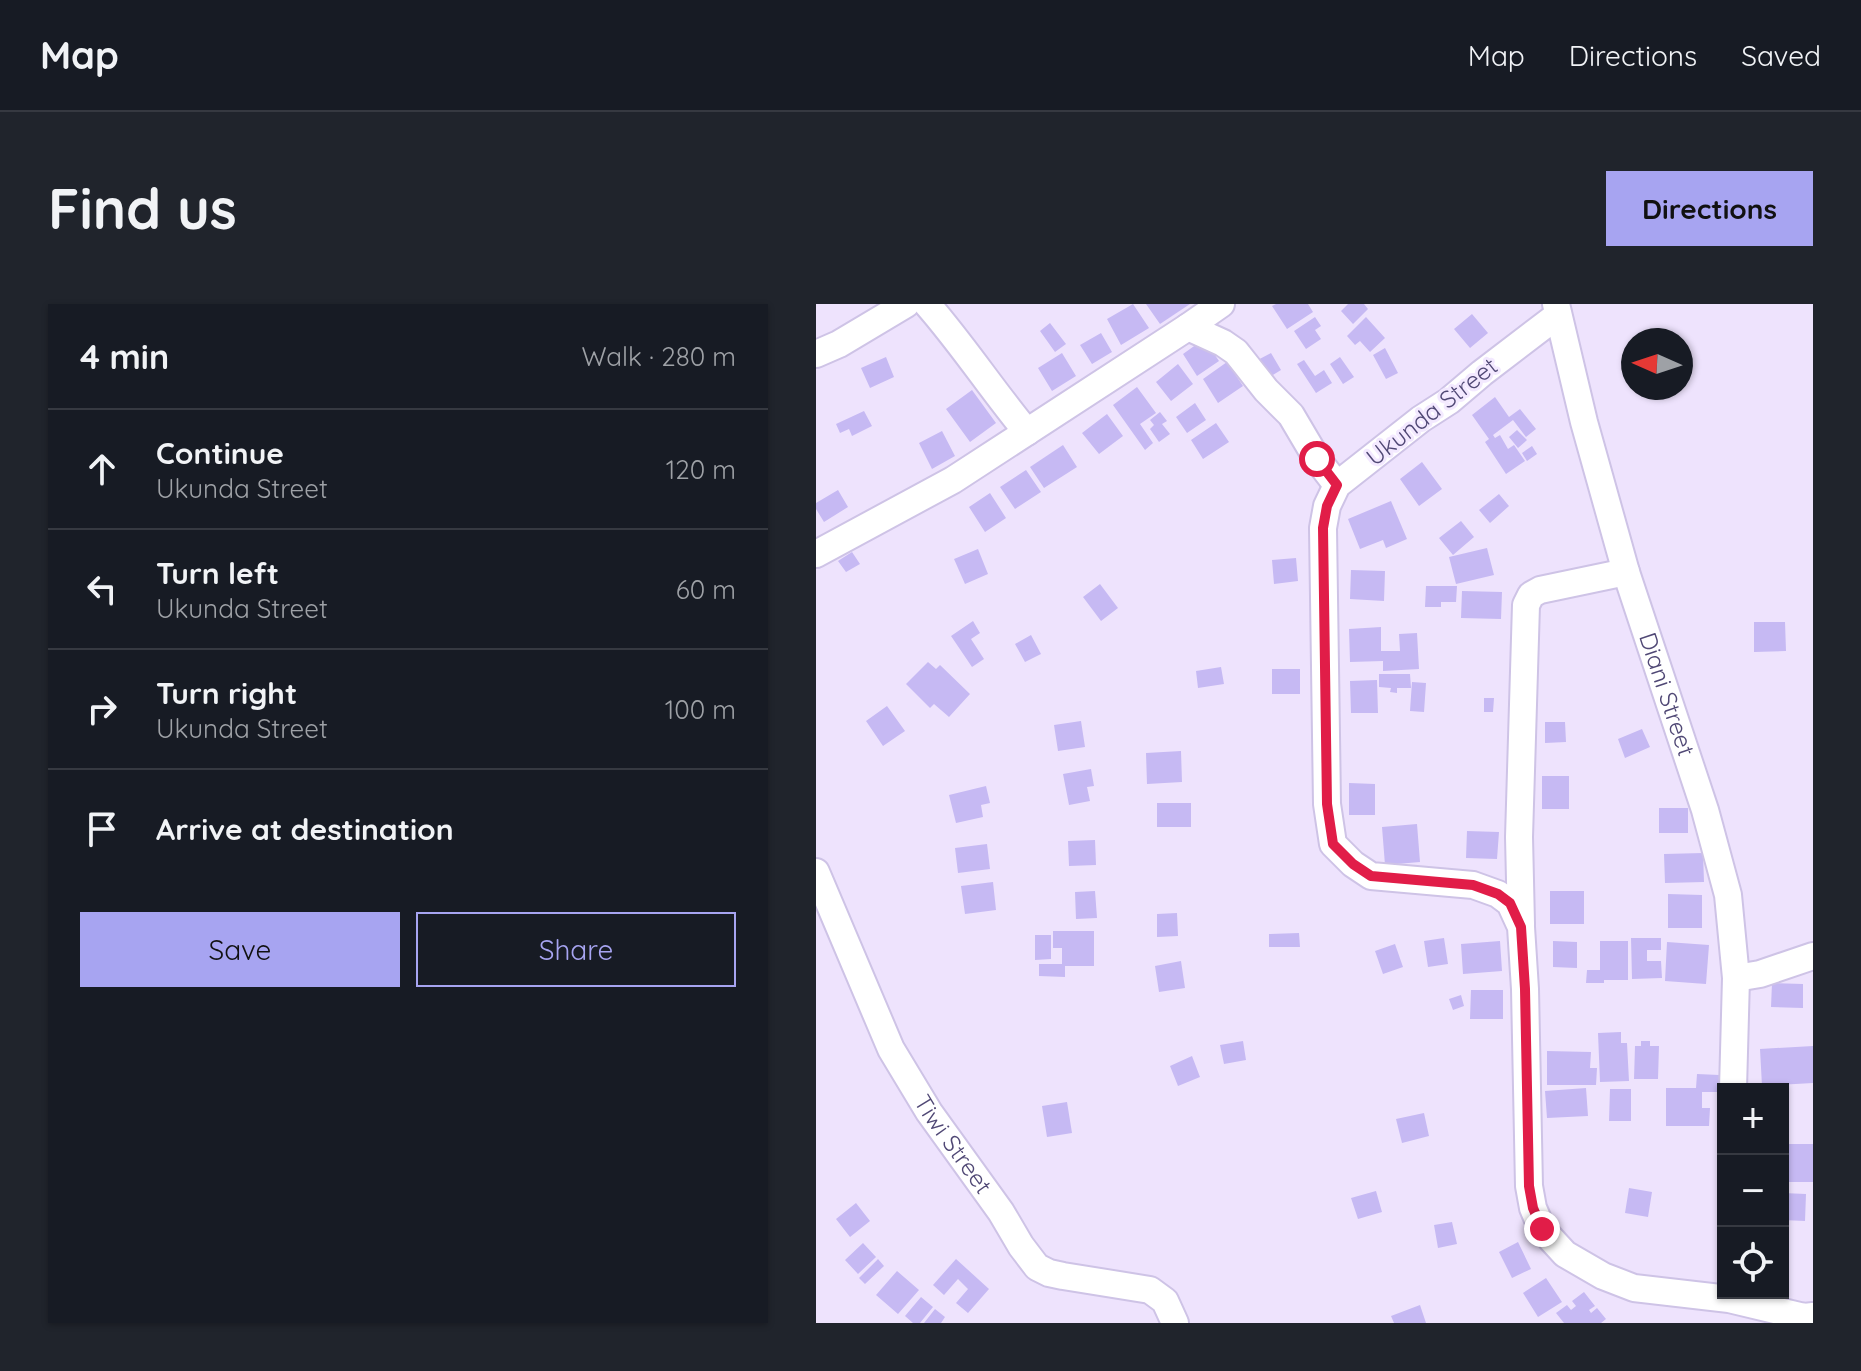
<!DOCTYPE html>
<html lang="en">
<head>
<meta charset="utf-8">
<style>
	:root { --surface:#171b24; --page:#20242c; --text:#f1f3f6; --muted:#9ea1a6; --line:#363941; --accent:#a7a4f1 }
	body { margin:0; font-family:Quicksand,sans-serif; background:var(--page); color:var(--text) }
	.controls { position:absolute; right:24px; bottom:24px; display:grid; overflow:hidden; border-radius:0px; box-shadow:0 2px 6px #0004 }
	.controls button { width:72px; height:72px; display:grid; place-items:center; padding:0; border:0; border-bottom:2px solid var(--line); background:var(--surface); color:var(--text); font:40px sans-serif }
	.compass { position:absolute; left:805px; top:24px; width:72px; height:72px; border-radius:50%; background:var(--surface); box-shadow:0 2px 6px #0004; rotate:273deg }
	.stop { position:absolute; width:24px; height:24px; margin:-18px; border:6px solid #e11d48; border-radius:50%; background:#fff }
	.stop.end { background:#e11d48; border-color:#fff; box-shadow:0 2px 8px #0008 }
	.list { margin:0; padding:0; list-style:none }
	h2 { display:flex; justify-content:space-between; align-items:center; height:104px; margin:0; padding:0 32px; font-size:34px }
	h2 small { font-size:26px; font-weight:400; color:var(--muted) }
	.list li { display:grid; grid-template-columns:52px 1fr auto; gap:24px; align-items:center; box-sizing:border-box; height:120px; padding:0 32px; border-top:2px solid var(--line) }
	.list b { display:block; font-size:30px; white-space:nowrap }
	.list p { margin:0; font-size:26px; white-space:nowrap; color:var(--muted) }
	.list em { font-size:26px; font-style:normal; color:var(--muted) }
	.actions { display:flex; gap:16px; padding:24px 32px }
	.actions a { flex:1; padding:18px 0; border:2px solid var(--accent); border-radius:0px; text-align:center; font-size:28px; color:var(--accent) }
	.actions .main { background:var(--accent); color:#111 }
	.icon { flex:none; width:44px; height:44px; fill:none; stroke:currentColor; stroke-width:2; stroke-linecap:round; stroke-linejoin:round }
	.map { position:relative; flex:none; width:997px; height:1019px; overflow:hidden; border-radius:0px }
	header { display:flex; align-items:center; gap:48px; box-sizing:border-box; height:112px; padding:0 40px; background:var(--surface); border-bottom:2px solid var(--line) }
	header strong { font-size:38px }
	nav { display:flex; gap:44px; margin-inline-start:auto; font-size:28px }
	.intro { display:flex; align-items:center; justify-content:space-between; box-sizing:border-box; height:192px; padding:0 48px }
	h1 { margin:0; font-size:56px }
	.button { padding:20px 36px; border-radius:0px; background:var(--accent); color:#111; font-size:28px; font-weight:700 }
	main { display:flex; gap:48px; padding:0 48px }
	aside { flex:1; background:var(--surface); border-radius:0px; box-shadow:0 2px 6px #0004 }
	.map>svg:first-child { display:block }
	.building { fill:#c6b9f3 }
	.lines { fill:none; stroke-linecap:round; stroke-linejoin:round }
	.minor-casing { stroke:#cec3e6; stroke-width:30 }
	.minor { stroke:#fff; stroke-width:26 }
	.route { stroke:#e11d48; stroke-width:10 }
	.labels { text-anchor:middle; stroke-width:6; stroke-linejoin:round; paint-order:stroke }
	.street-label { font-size:24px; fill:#504875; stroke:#f3e9ff }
</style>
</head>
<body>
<header>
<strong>Map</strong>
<nav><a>Map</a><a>Directions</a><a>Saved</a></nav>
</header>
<div class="intro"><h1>Find us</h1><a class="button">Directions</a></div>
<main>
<aside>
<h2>4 min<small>Walk · 280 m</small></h2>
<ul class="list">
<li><svg class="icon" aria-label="ahead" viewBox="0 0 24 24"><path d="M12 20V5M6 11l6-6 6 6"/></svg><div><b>Continue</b><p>Ukunda Street</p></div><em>120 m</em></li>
<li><svg class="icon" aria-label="left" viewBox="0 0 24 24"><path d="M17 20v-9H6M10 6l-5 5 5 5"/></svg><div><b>Turn left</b><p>Ukunda Street</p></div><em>60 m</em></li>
<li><svg class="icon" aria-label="right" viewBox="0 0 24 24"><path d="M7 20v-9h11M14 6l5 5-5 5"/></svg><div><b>Turn right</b><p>Ukunda Street</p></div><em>100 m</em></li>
<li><svg class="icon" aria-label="arrive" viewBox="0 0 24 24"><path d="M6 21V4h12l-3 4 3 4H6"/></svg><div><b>Arrive at destination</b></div></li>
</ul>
<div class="actions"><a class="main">Save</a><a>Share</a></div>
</aside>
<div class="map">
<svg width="997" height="1019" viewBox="0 0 997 1019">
	<rect width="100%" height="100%" fill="#eee3fd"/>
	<path class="building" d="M317 0 333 24 305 41 291 15Z
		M330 0H374L344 20Z
		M460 0H492L497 8 471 25 456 2Z
		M532 0H548L552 5 537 20 525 7Z
		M656 10 672 29 654 44 638 25Z
		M499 13 505 22 499 26 505 35 490 45 478 27Z
		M550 13 569 34 554 48 544 37 539 41 531 32Z
		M234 19 250 40 239 48 224 27Z
		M285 29 296 48 276 60 264 41Z
		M388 35 403 57 381 72 367 50Z
		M569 44 582 69 570 75 557 51Z
		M246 49 260 72 236 87 222 64Z
		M455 49 465 66 447 77 436 59Z
		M70 53 78 73 54 84 45 64Z
		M524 53 538 73 527 80 514 60Z
		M488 56 499 72 508 66 516 79 500 89 481 60Z
		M411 58 427 82 402 99 387 75Z
		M362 60 377 80 355 97 340 78Z
		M321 83 340 109 324 120 337 139 329 146 297 101Z
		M156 86 180 119 154 138 130 105Z
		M679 93 693 113 704 105 720 125 710 133 697 116 677 131 679 134 684 131 692 145 698 141 709 157 690 170 669 138 673 135 656 111Z
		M379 99 390 116 371 129 360 113Z
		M48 107 56 122 36 132 33 125 24 129 20 120Z
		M344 108 351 117 346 120 354 130 343 138 334 125 338 121 334 116Z
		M291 110 307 132 283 150 266 129Z
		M400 119 413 138 387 155 375 136Z
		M701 126 711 136 702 144 693 133Z
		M126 127 139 152 116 165 103 139Z
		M247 141 261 163 228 184 214 163Z
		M716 142 721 150 711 157 706 149Z
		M606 158 626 185 603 202 584 175Z
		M210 166 225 188 199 205 184 183Z
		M22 186 32 203 8 218 0 205V199Z
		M174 189 190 214 169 228 153 203Z
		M683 190 693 202 674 219 663 206Z
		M575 197 591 235 570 244 567 236 544 245 532 215Z
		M645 217 658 233 637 251 623 234Z
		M671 244 678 271 640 280 633 253Z
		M162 245 172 270 149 280 138 255Z
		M36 248 44 260 30 268 22 257Z
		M480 254 482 277 458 280 456 256Z
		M535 266 569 267 568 297 534 295Z
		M284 280 302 304 285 317 267 293Z
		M610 282H641L640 298H625V303H609Z
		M646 287 686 288 685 315 645 314Z
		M157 317 164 329 155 335 168 355 156 363 135 332Z
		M938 318H969L970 347 938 348Z
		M565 323V347H584L583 330 601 329 603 365 567 367V357L534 358 533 325Z
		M215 331 225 350 209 358 199 340Z
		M112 358 120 365 124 361 154 390 133 413 118 400 114 404 90 380Z
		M405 363 408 380 382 384 380 367Z
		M456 365H484V390H456Z
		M563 370H594L595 384H581V389L574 388 575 384 563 383Z
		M561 376 562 409H535L534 377Z
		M596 378 610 379 608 408 594 407Z
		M668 394H678L677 408H668Z
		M71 402 89 427 67 442 50 417Z
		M265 417 269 443 242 447 238 421Z
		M729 418H749L750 438 729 439Z
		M826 425 834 443 809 454 802 435Z
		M365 447 366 478 331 480 330 449Z
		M275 465 278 482 271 483 274 497 253 501 247 470Z
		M726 472H753V505H726Z
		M533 479 559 480V511H533Z
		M170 482 174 499 165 501 167 513 140 519 133 491Z
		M341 499H375V523H341Z
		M843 504H872V529H843Z
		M601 520 604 558 569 561 566 523Z
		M651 527 683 528 681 555 650 554Z
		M279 536 280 561 253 562 252 537Z
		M171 540 174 565 142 569 139 544Z
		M887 549 888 578 849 579 848 550Z
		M177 578 180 606 149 610 145 582Z
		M279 587 281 614 260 615 259 588Z
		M734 587H768V620H734Z
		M852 590 886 591V624H852Z
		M361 609 362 632 341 633V610Z
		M237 627H278V662H249V673L223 672V660H246V644H237Z
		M483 629 484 643H453V630Z
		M219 631H235V655L219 656Z
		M628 634 632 660 612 663 608 637Z
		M815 634H845V646H831V657H845L846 674 816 675Z
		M684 637 686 667 647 670 645 640Z
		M737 637 761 638V664L737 663Z
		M784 637H812V676H788V679H770L771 666H784Z
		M851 638 893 641 890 680 849 677Z
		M579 640 587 663 567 670 559 647Z
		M365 657 369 684 343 688 339 662Z
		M956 679 987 680V704L955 703Z
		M655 686H687V715H654Z
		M645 691 648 702 637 706 633 695Z
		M805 728V739H811L813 777 784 778 782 729Z
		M427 737 430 756 408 760 404 741Z
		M825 737H834V742H843L842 775H818L819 742H825Z
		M997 742V779L946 782 944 745Z
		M731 747 775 748 774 764H781L780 781H731Z
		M376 752 384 773 362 782 354 762Z
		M881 770 903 771V788H886V804H894L893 822H850V784H880Z
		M770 784 772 812 731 814 729 787Z
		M794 785H815V817H793Z
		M251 798 256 829 231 833 226 802Z
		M608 809 613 832 586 839 580 815Z
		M967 840H997V878H967Z
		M813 884 836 888 832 913 809 909Z
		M560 887 566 908 542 915 535 894Z
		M967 889 990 890 989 917 967 916Z
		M40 899 54 917 34 933 20 915Z
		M636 918 641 940 622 944 618 921Z
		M702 938 715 965 696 974 683 948Z
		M47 939 60 953 42 970 29 956Z
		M62 955 68 962 49 980 43 974Z
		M140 955 173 985 152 1009 140 999 152 985 142 975 128 991 117 981Z
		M81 967 103 986 82 1010 60 991Z
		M730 974 746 998 722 1013 707 989Z
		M768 988 779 1002 773 1006 775 1009 781 1004 790 1015 785 1019H748L740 1009 751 1001 755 1006 760 1002 756 997Z
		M105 993 117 1003 104 1019H97L89 1012Z
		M604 1001 610 1019H578L575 1012Z
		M119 1005 129 1013 125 1019H108Z"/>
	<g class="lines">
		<g class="minor-casing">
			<g id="minor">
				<path d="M111 0C147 41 176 86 211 128"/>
				<path id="s1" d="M740 0 768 118 810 268 889 506 912 591 920 674 917 785"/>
				<path d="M742 11 666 69 633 97 605 115 521 181 511 202 507 224 511 500 517 540 537 560 555 572 657 581 682 590 694 599 705 623 709 685 713 882 717 904 726 925 749 950 787 972 818 984 913 995 988 1013 997 1012"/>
				<path d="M372 23 407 39 420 48 450 86 475 111 501 155 521 181"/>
				<path d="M0 50 23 40 90 0"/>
				<path d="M0 250 137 176 372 23 405 0"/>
				<path id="s2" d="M0 568 75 745 113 808 185 908 205 942 221 963 233 969 247 972 334 986 349 997 359 1019"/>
				<path d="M705 620 703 533 710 301 715 291 724 286 810 268"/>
				<path d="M920 674 944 670 997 652"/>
			</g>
		</g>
		<use href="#minor" class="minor"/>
	</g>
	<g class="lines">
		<path class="route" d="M501 155 521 181 511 202 507 224 511 500 517 540 537 560 555 572 657 581 682 590 694 599 705 623 709 685 713 882 717 904 726 925"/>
	</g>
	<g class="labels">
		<g class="street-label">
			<text transform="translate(616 108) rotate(-38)" y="8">Ukunda Street</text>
			<text dy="8" stroke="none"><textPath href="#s1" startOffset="406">Diani Street</textPath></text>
			<text dy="8" stroke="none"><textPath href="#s2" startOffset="306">Tiwi Street</textPath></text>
		</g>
	</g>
</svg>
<div class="controls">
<button>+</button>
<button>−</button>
<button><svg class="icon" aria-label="locate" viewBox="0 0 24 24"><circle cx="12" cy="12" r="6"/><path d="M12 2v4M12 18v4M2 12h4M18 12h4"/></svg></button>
</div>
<svg class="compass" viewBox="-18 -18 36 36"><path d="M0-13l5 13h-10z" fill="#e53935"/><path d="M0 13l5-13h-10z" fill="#9ea1a6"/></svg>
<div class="stop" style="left:501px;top:155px"></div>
<div class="stop end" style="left:726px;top:925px"></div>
</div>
</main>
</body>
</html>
